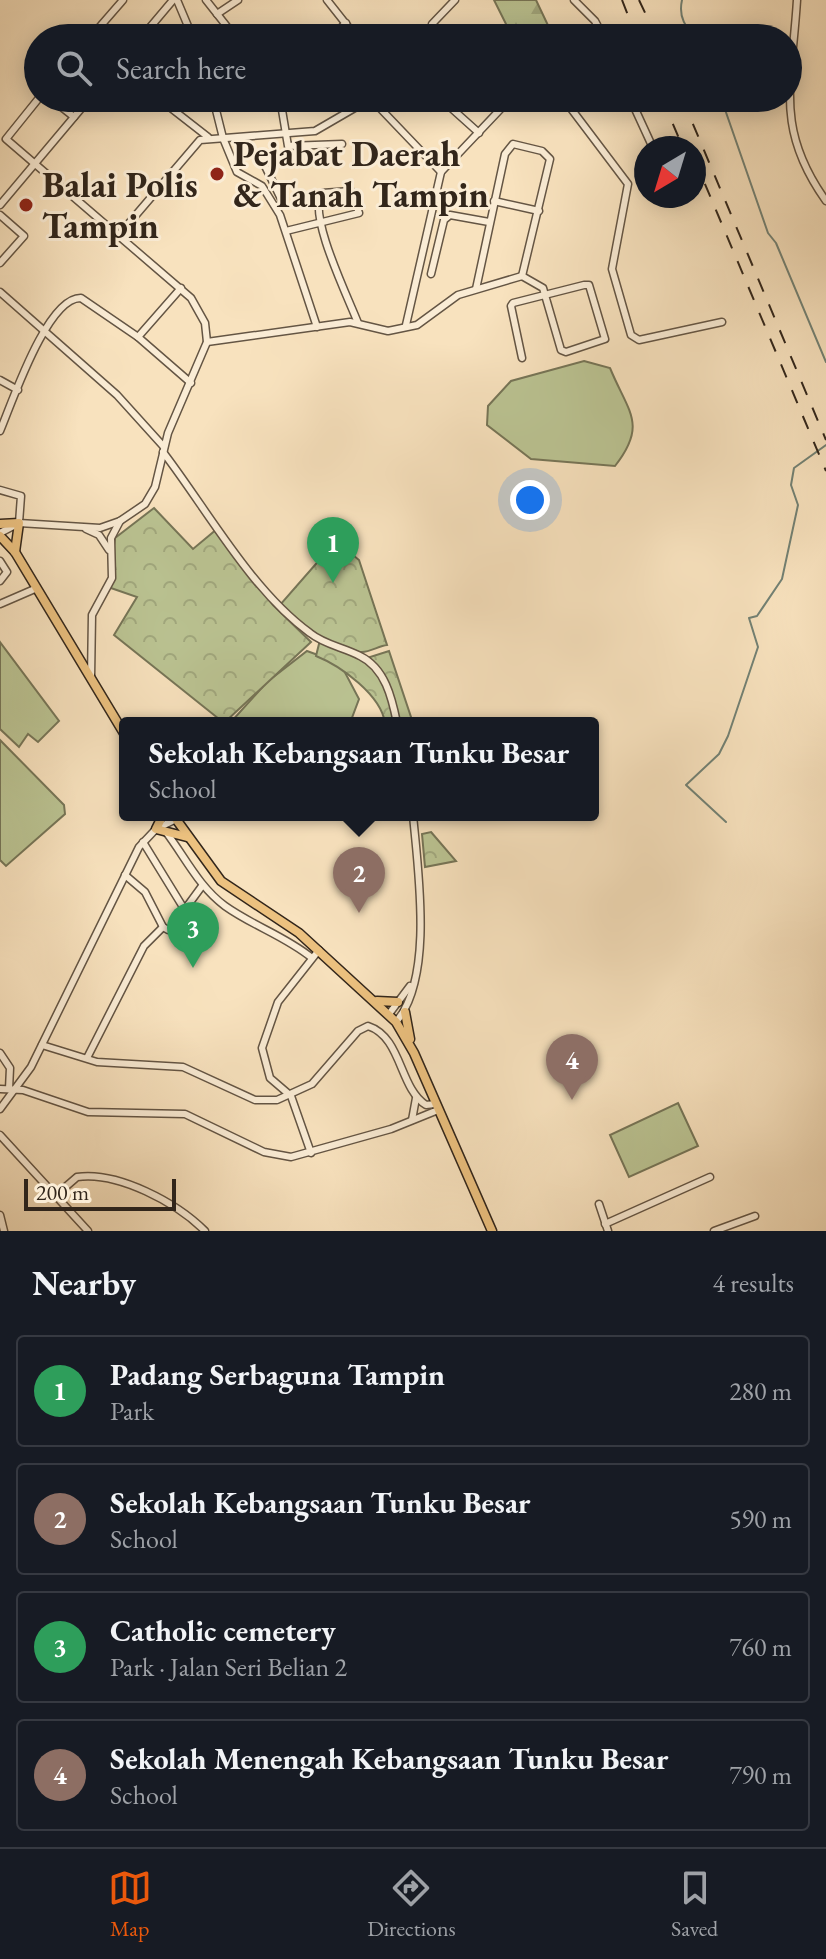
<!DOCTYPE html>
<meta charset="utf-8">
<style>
body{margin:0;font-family:"EB Garamond",serif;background:#242831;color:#f1f3f6}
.compass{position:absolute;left:634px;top:136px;width:72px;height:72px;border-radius:50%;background:#171b24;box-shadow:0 4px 20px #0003;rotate:218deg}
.scale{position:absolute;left:24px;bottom:20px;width:152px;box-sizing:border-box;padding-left:8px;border:4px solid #32261b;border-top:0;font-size:22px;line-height:28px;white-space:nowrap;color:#32261b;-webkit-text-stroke:6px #faecd5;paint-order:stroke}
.you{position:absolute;left:530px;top:500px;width:28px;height:28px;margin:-20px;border:6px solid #fff;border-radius:50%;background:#1a73e8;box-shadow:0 0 0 12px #1a73e833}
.badge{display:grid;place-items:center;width:52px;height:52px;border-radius:50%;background:#ea580c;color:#fff;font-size:26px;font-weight:700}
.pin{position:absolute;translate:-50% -66px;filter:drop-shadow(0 2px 4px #0008)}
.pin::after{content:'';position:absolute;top:42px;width:28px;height:24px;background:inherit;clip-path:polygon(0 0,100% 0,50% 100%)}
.popup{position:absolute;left:119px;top:717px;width:480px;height:104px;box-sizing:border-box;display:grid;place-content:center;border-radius:8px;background:#171b24;filter:drop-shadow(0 2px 6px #0005);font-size:26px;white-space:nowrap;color:#9ea1a6}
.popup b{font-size:30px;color:#f1f3f6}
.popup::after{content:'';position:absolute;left:50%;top:100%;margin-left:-16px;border:16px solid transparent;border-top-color:#171b24}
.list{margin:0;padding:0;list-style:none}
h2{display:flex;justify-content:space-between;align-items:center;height:104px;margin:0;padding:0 32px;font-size:34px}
h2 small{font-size:26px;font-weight:400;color:#9ea1a6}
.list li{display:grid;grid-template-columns:52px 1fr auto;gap:24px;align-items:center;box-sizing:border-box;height:112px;margin:0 16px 16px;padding:0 16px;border:2px solid #363941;border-radius:8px}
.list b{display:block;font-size:30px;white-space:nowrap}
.list p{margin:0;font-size:26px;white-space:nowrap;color:#9ea1a6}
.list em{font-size:26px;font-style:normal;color:#9ea1a6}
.icon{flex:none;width:44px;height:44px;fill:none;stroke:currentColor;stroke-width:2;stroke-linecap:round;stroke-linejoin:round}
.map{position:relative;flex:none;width:826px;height:1231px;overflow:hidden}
.search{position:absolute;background:#171b24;box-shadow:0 4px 20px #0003;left:24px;right:24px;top:24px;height:88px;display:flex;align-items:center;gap:20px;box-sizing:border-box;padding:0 28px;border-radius:44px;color:#9ea1a6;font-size:30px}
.sheet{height:616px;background:#171b24}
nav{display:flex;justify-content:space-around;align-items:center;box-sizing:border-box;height:112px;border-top:2px solid #363941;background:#171b24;font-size:22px;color:#9ea1a6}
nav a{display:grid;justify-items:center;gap:4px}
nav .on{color:#ea580c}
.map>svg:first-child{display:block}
.green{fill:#bbc493;stroke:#767557;stroke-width:2}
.forest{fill:url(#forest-firs);stroke:#767557;stroke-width:2}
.park{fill:url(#park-crowns);stroke:#767557;stroke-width:2}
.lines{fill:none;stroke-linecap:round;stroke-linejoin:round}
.stream{stroke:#728174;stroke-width:2}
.minor-casing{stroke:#645544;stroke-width:9}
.highway-casing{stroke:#32261b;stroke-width:11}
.minor{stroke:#faecd5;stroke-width:6}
.highway{stroke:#ecc17f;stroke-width:8}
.rail{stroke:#32261b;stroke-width:2;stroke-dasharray:14 14;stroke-linecap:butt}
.poi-dot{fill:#8f2418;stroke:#faecd5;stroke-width:3}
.labels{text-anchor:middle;stroke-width:6;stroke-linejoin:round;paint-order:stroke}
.poi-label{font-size:36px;font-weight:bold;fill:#32261b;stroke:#faecd5;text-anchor:start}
</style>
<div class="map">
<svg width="826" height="1231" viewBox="0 0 826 1231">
<defs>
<pattern id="forest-firs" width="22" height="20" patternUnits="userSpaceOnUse" patternTransform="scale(2)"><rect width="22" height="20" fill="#bbc493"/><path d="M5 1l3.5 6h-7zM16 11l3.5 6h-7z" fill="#a1a87e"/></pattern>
<pattern id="park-crowns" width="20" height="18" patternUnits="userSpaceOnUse" patternTransform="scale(2)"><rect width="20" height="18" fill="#bbc493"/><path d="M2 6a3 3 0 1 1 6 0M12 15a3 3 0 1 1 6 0" fill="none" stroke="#a1a87e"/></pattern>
</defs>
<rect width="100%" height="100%" fill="#f8e2be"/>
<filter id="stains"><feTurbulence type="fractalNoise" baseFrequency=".0025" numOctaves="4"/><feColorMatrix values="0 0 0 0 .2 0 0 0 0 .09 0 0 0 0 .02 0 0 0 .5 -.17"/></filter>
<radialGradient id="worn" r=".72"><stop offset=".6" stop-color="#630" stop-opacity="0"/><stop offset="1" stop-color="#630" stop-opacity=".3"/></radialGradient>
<g class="green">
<path d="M584 361 610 368C628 412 648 424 615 466L531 459 487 425 488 406 511 381Z"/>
<polygon points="0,642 59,721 38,742 28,734 19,747 0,729"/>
<polygon points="307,651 340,663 359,699 350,723 230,723 267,682"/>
<polygon points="0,740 64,805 65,814 6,866 0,860"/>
<polygon points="678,1103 698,1146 629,1177 610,1135"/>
</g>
<polygon class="forest" points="494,0 536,0 554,38 513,38"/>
<g class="park">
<polygon points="154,508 193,549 217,529 273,605 311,642 224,723 114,635 137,597 108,587 115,538"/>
<path d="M336 541 359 560 387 645C379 646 370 652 362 652 331 653 302 624 279 606Z"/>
<path d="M320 640 364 659 389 651 413 723H385C381 695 341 666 316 656Z"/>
<polygon points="431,832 456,861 425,867 422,834"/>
</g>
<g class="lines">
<g class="stream">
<path d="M682 0C678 18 686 27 696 38"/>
<polyline points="721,98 768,233 776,243 826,362"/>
<polyline points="726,822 686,785 719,754 728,736 758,647 749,618 757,616 782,579 798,505 791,485 794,468 826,445"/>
</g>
<defs>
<g id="minor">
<polyline points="177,0 193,38"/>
<polyline points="206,0 236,38"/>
<polyline points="327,0 357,38"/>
<polyline points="574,0 595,21 604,38"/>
<path d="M797 0C792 83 774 128 826 201"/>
<polyline points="217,14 238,0"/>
<polyline points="432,24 455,0"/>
<polyline points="90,38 123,0"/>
<polyline points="141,38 173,0"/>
<polyline points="330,38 346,23"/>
<polyline points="50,98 74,117"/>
<polyline points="158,98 208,137"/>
<polyline points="213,98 223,138 237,172 262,186 280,215 317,327"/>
<polyline points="280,98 288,146 342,144"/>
<polyline points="440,98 479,133"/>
<polyline points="563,98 628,184 612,269 631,335 639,340 722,322"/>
<polyline points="630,98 653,148"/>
<polyline points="376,104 441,172"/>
<polyline points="265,166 284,205"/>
<polyline points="494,201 539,211"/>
<polyline points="0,205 90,98"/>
<polyline points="0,215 24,236 0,263"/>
<path d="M286 231 359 213 351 191 322 193C307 214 348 297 358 323"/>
<polyline points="118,236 200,140 315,131 365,102"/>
<polyline points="431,274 444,220 450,215 489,222"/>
<polyline points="181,288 138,337 191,383"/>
<polyline points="476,289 505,154 513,144 542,151 550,159 522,276"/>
<polyline points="0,292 117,395 164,447"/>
<polyline points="406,325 441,172 511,98"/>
<polyline points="207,342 350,322 388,331 417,325 458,295 522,276 543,288 545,295 561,350 566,352 605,339 589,285 584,285 513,303 511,306 522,358"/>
<polyline points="0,380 18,390"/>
<path d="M0 431C12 403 47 297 81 298L138 337"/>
<path d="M163 452C208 511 251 590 310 633 325 645 343 647 360 656 385 668 392 698 397 723"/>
<polyline points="0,490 21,496 19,523"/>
<polyline points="86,529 99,535 109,550"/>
<polyline points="0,533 19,523 100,528 120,521 145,504 155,487 168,433 207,342 205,323 191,298 6,139 39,98"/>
<polyline points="0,561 7,572 0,581"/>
<polyline points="0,604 37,588"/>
<polyline points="91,678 92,615 112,578 111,538 120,521"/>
<path d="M166 832C185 857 199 887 225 906 253 926 285 936 312 958"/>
<polyline points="143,842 186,912"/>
<polyline points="125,875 145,892 163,927"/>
<polyline points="163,927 168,930 172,927 202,886"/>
<polyline points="389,1014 410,986"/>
<path d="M396 1022C434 978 418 871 413 815"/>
<path d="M42 1045 97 1062 183 1067 255 1100H277L312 1084 358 1031 368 1026C402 1037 399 1088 426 1105L435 1104"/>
<polyline points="0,1053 10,1068 9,1089"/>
<polyline points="87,1058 144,946 163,927"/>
<polyline points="0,1089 23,1090 88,1112 185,1114 264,1152 291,1157 391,1129 438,1110"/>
<polyline points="0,1109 31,1067 139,847 156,829 176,819"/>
<polyline points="412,1120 416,1098"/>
<polyline points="0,1135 88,1231"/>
<polyline points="311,1153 291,1096 270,1078 262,1048 278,1002 319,950"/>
<path d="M55 1196 77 1177C118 1171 177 1203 205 1231"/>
<polyline points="599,1204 608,1231"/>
<polyline points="0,1215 4,1231"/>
<polyline points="605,1224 710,1177"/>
<polyline points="714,1231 755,1216"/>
</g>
<g id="highway">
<polyline points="0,524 19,523 15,552"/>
<polyline points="0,536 15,552 125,735"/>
<polyline points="163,815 156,829 187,837"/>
<polyline points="173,815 221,881 299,933 396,1022 414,1053 492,1231"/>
<polyline points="377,1001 398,1002"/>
<polyline points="405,1012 410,1039"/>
</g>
</defs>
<use href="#minor" class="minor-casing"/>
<use href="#highway" class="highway-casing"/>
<use href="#minor" class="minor"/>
<use href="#highway" class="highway"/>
<g class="rail">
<polyline points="622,0 637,38"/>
<polyline points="639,0 657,38"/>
<polyline points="662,98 683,148"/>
<polyline points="682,98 826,440"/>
<polyline points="694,158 826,471"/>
</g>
</g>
<g class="poi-dot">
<circle cx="217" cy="174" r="8"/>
<circle cx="26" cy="205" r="8"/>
</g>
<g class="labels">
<g class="poi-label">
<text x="233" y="166">Pejabat Daerah<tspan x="233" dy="41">&amp; Tanah Tampin</tspan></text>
<text x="42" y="197">Balai Polis<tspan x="42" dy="41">Tampin</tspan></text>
</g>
</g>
<rect width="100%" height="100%" filter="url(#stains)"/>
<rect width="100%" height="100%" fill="url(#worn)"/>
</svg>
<svg class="compass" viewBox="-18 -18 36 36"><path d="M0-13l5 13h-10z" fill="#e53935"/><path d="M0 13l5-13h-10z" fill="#9ea1a6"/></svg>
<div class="scale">200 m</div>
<div class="you"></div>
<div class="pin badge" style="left:333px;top:583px;background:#2e9e5b">1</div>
<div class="pin badge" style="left:359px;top:913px;background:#8d6e63">2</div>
<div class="popup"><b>Sekolah Kebangsaan Tunku Besar</b>School</div>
<div class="pin badge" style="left:193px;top:968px;background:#2e9e5b">3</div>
<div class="pin badge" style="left:572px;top:1100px;background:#8d6e63">4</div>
<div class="search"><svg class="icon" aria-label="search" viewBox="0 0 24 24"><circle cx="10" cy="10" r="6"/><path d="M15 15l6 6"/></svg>Search here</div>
</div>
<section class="sheet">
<h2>Nearby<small>4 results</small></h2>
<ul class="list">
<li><span class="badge" style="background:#2e9e5b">1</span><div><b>Padang Serbaguna Tampin</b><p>Park</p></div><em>280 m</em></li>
<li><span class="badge" style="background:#8d6e63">2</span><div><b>Sekolah Kebangsaan Tunku Besar</b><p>School</p></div><em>590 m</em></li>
<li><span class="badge" style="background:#2e9e5b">3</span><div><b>Catholic cemetery</b><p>Park · Jalan Seri Belian 2</p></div><em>760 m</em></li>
<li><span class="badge" style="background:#8d6e63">4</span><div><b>Sekolah Menengah Kebangsaan Tunku Besar</b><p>School</p></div><em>790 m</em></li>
</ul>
</section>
<nav>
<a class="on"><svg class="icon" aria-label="map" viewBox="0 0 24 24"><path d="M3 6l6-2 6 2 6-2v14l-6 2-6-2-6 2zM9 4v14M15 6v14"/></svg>Map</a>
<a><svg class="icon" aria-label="directions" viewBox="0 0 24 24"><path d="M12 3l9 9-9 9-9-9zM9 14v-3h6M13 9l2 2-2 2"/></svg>Directions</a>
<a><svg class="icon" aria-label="saved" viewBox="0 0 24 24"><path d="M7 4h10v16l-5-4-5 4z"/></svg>Saved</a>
</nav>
